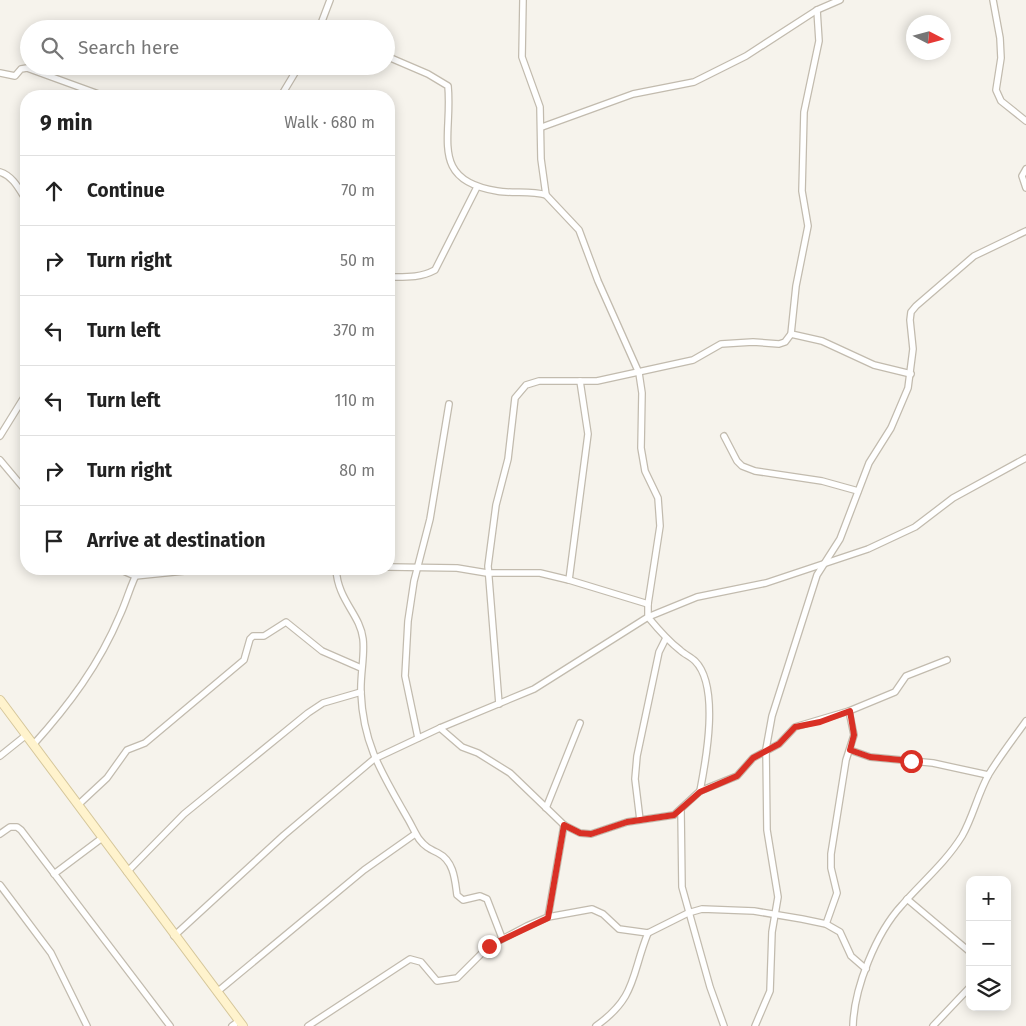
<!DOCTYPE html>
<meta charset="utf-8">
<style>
body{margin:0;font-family:"Fira Sans",sans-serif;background:#f6f6f6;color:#222}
.controls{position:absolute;right:15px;bottom:15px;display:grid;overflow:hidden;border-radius:10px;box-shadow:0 2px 12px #0003}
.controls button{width:45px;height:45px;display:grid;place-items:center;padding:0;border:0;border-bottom:1px solid #e0e0e0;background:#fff;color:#222;font:25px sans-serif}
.compass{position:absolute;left:906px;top:15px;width:45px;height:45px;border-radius:50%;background:#fff;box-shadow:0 2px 12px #0003;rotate:96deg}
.stop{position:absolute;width:15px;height:15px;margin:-11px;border:4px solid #d93025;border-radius:50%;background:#fff}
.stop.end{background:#d93025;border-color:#fff;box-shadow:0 1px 5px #0008}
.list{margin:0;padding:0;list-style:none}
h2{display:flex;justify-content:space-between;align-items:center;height:65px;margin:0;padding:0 20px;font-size:21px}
h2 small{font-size:16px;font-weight:400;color:#767676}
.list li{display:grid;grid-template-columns:32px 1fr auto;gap:15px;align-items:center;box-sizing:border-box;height:70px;padding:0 20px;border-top:1px solid #e0e0e0}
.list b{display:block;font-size:19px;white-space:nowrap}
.list em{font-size:16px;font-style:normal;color:#767676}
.icon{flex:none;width:28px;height:28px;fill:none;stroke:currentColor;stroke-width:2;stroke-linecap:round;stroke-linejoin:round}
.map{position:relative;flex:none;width:1026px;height:1026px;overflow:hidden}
.search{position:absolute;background:#fff;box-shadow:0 2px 12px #0003;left:20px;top:20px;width:375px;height:55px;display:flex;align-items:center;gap:12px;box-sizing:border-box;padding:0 18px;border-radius:28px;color:#767676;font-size:19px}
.panel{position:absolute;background:#fff;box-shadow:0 2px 12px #0003;left:20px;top:90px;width:375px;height:485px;border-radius:20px}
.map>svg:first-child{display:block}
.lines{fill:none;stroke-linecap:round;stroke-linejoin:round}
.street-casing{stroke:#c2bbae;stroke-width:8}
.secondary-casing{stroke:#d6c79b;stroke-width:10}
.street{stroke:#fff;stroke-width:5.5}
.secondary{stroke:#fff3cd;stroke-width:8}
.route{stroke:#d93025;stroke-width:6}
</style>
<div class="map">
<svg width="1026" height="1026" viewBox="0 0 1026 1026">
<rect width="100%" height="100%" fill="#f6f3ec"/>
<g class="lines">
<defs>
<g id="street">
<polyline points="523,0 522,57 540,107 541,159 546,195"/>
<polyline points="993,0 1000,38 1001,58 996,90 1001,101 1026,121"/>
<polyline points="319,29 330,0"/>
<polyline points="0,73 15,76 21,69 27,68 104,96"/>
<polyline points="281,96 299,66"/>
<polyline points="542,127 633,94 694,82 746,56 817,10 840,0"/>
<polyline points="1026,169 1022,176 1026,188"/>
<path d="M0 172C13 176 19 189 26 200"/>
<path d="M389 277C406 277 420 278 435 270L477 187"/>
<polyline points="791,334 822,341 874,365 911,374"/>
<polyline points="0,436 26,394"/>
<polyline points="724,436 737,461 742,466 755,471 822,481 858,491"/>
<polyline points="0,460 26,491"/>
<polyline points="389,567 457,568 487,573 540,573 569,580 648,604"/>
<polyline points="119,569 135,576 204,569"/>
<path d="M336 569C338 601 360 614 363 639 365 656 360 675 361 693 363 745 383 775 408 819 412 826 415 833 419 839 425 847 430 849 438 853 454 861 455 880 457 895L463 900 480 896 487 899 502 938"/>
<polyline points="569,580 588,434 580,381"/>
<polyline points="499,704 488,566 496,505 508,459 515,398 526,385 539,381 597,381 693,360 721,344 753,342 779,344 785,342 791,334 796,286 808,226 802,191 804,112 819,41 817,10"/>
<polyline points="849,711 895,692 906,676 947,660"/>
<polyline points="440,728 462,747 478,753 510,773 564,825 580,833 591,834 627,822 674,815 700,791 737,776 753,758 779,744 795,727 849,711 854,735 846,760 831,854 831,868 837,893 826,924"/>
<polyline points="418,738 405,676 408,621 414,581 430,519 449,404"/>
<path d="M33 745C69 705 99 665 120 615 127 600 131 583 139 569"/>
<polyline points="850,750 870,757 933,763 988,775"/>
<polyline points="0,756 25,736"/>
<path d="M700 791C706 760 720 686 695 661 691 657 684 654 680 650 667 640 658 629 648 617L697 597 766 583 868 549 915 527 953 498 1026 458"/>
<polyline points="78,805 107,778 127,750 145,743 244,660 250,639 253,636 264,636 286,622 322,651 361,668"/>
<polyline points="546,808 580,723"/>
<polyline points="681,811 682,887 710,987 724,1026"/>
<polyline points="640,820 635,779 637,756 659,652 666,638"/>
<polyline points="0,834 10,827 17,827 21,830 170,1026"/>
<polyline points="127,872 184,814 308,713 323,703 361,692"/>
<polyline points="54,874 102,838"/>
<polyline points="0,885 51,953 87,1026"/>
<polyline points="907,899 970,952"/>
<polyline points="548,917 564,825"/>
<path d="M174 936 284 835 374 759 440 728 534 689 648 617V604L660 526 658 498 645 471 641 448 642 393 639 373 598 281 579 230 546 195C530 190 513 194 497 191 428 180 453 136 448 86L428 74 386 56"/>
<polyline points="217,992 364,870 415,834"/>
<polyline points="232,1026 239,1021"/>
<polyline points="308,1026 410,959 421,962 437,981 457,978 489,946 527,926 548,917 592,909 603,914 619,929 648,933 688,913 702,909 754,911 802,919 826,924 840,932 851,956 866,969"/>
<path d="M596 1026C637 997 631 975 648 933"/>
<polyline points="755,1026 770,991 772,932 778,897 767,830 766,749 772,716 817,575 840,539 869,463 891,428 908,388 913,349 910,320 911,312 916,306 974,256 1026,231"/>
<path d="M853 1026C854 988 876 933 902 905 922 882 946 862 962 836 973 817 978 793 989 774 1000 756 1014 738 1026 721"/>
<polyline points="933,1026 970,987"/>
</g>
<polyline id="secondary" points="0,700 243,1026"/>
</defs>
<use href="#street" class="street-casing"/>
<use href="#secondary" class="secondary-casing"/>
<use href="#street" class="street"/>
<use href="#secondary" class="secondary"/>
</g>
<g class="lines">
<polyline class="route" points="489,946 548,918 564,825 580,833 591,834 627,822 674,815 700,792 737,776 753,758 779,744 795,727 820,722 850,711 854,735 850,750 870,757 911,761"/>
</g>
</svg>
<div class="controls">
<button>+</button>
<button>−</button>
<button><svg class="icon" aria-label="layers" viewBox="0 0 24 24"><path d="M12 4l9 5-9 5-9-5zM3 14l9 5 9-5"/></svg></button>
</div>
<svg class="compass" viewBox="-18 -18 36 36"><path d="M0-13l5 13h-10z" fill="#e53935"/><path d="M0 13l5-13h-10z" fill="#767676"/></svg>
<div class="stop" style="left:911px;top:761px"></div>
<div class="stop end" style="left:489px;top:946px"></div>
<div class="search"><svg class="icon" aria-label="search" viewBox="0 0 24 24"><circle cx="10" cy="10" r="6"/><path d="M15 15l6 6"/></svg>Search here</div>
<section class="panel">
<h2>9 min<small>Walk · 680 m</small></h2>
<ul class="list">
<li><svg class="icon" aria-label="ahead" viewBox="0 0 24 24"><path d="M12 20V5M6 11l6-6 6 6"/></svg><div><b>Continue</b></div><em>70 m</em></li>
<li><svg class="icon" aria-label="right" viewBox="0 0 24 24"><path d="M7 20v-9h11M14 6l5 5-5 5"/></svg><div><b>Turn right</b></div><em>50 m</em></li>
<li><svg class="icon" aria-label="left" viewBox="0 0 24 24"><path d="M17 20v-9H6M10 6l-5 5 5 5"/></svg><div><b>Turn left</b></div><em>370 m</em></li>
<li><svg class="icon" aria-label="left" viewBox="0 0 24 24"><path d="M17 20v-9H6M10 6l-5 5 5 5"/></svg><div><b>Turn left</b></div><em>110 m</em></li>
<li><svg class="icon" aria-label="right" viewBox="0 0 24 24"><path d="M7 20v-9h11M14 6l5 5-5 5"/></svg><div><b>Turn right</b></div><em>80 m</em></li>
<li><svg class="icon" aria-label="arrive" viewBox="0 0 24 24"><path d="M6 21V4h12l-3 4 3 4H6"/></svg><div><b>Arrive at destination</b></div></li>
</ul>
</section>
</div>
